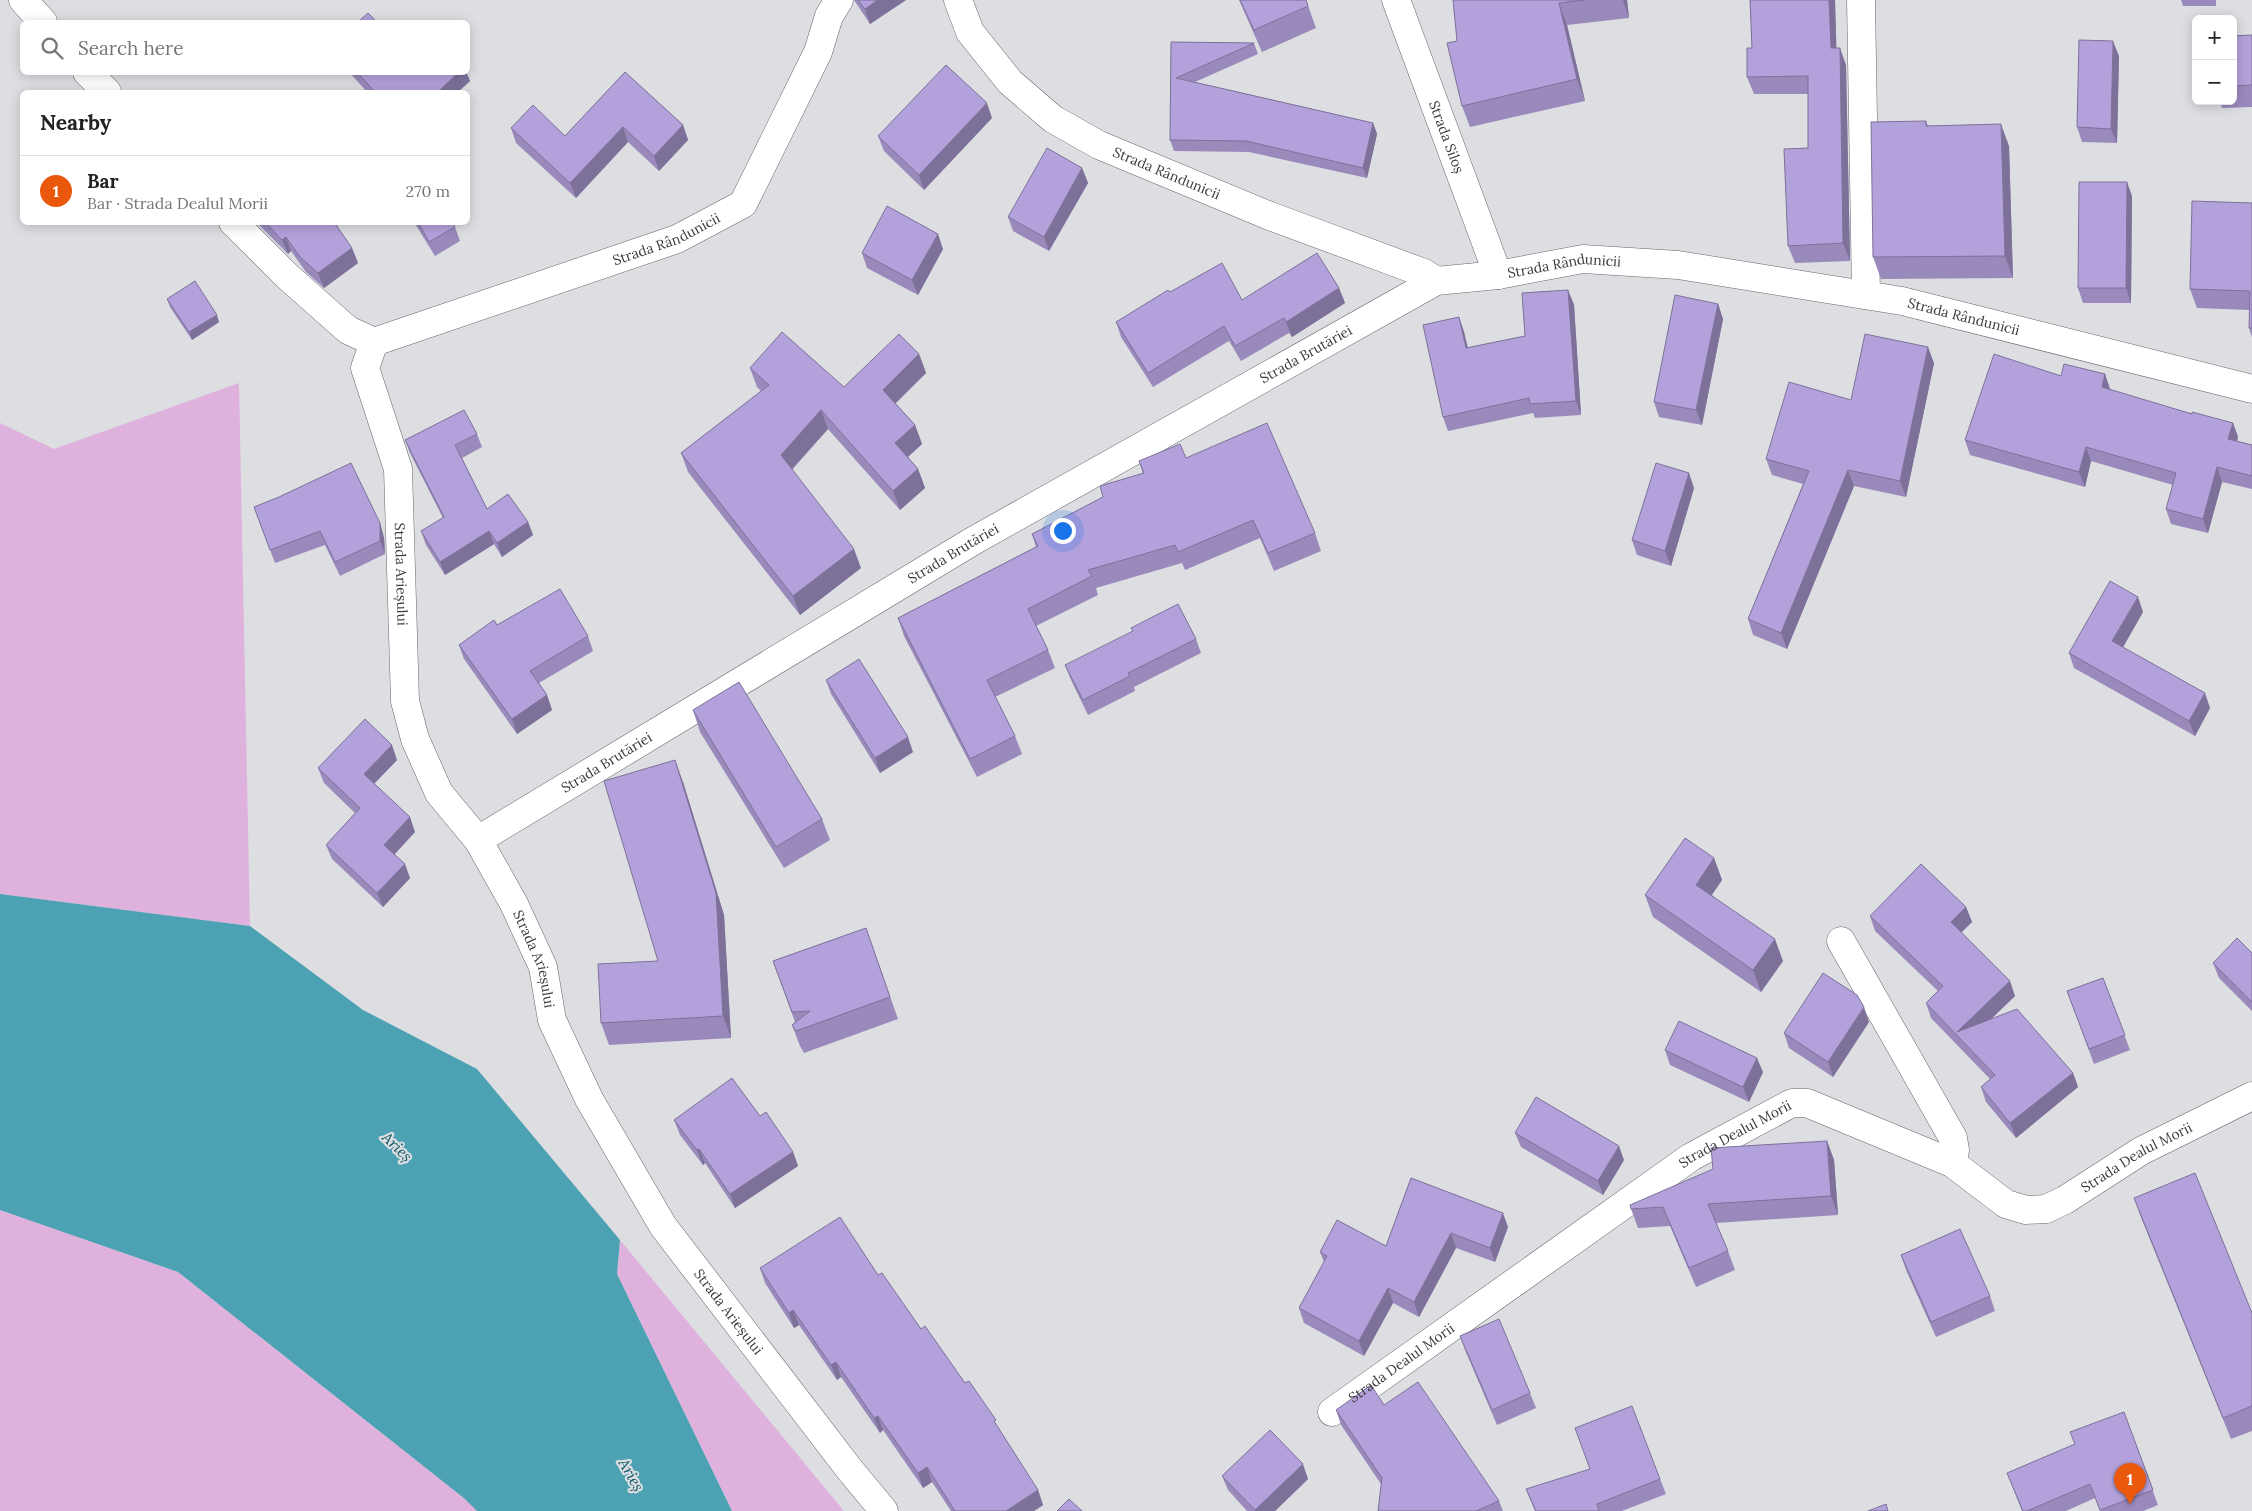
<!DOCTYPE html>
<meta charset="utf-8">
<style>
body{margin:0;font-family:Lora,serif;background:#f2f2f2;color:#222}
.controls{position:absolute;right:15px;top:15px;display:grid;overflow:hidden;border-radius:8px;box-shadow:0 2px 12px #0003}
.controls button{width:45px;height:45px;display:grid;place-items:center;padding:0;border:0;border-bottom:1px solid #e0e0e0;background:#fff;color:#222;font:25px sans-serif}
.you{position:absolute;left:1062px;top:530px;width:18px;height:18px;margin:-12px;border:4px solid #fff;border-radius:50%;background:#1a73e8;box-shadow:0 0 0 8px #1a73e833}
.badge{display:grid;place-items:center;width:32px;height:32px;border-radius:50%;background:#ea580c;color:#fff;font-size:16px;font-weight:700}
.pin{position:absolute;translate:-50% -41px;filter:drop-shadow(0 1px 2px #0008)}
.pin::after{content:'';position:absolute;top:26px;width:18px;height:15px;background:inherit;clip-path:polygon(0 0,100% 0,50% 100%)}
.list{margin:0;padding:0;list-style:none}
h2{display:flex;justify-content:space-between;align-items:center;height:65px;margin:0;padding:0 20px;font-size:21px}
h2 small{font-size:16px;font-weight:400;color:#767676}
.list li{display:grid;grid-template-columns:32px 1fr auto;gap:15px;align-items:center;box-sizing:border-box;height:70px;padding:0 20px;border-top:1px solid #e0e0e0}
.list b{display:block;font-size:19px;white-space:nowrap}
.list p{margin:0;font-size:16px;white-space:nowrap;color:#767676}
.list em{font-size:16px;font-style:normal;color:#767676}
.icon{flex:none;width:28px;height:28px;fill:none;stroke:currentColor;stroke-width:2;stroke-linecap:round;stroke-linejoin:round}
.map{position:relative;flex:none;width:2252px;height:1511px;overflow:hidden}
.search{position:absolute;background:#fff;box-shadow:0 2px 12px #0003;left:20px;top:20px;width:450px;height:55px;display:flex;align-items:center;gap:12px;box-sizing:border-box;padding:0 18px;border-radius:8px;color:#767676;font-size:19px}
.panel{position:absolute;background:#fff;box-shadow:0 2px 12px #0003;left:20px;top:90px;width:450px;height:135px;border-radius:8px}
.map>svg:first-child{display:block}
.green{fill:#deb2dd}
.water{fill:#4ca1b3}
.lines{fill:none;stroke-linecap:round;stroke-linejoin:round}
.minor-casing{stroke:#66676b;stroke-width:29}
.minor{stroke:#fff;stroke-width:28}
.wall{fill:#9a8abc}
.shaded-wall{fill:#7d7199}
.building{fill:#b3a1db;stroke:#7d7199}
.labels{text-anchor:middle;stroke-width:4.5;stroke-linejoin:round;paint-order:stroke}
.street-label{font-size:14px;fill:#3c3c3e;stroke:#dddee2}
.water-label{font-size:15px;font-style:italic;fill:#075461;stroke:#dddee2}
</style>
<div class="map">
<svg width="2252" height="1511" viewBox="0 0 2252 1511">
<rect width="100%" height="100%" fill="#dddee2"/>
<g class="green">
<polygon points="239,383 250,926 0,894 0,423 54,449"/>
<polygon points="0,1210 178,1272 480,1511 0,1511"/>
<polygon points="620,1240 844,1511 732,1511 617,1274"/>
</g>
<polygon class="water" points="0,894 250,926 363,1010 477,1069 620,1240 617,1274 732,1511 477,1511 465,1499 178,1272 0,1210"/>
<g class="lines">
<defs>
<g id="minor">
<polyline points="23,0 43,22"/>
<path id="s1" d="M958 0 970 32 1010 82 1053 119 1099 145 1270 216 1424 273 1436 281 1498 275 1583 259 1678 265 1902 301 2252 389"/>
<path id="s2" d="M1396 0 1498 275"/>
<polyline points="1861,0 1866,295"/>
<polyline points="87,72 107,92"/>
<polyline points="233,222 287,276 348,330 374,342"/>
<path id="s3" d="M374 342 365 368 398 469 405 701 415 739 439 793 478 840 514 904 543 967 552 1020 589 1099 663 1226 850 1470 884 1511"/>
<path id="s4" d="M374 342 677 239 743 204 818 52 829 16 839 0"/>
<path id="s5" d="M478 840 973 541 1436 281"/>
<polyline points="1841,941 1953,1138 1955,1150 1952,1163"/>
<path id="s6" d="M1332 1412 1691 1157 1792 1103H1807L1952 1163 2006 1204 2026 1210 2046 1209 2065 1200 2141 1151 2252 1096"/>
</g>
</defs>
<use href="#minor" class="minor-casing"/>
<use href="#minor" class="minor"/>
</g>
<g class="wall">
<polygon points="854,0 906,0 870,24"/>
<polygon points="1239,0 1306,0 1316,28 1262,52"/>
<polygon points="1453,0 1627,0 1629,18 1567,25 1585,101 1470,127 1462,106 1457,41"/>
<polygon points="1750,0 1835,0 1836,48 1846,65 1850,261 1795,263 1788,246 1808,148 1808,94 1754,94 1747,77 1752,48"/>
<polygon points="2181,0 2216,0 2216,6 2183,6"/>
<polygon points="2252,35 2252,107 2222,108 2220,101 2233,101 2233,36"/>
<polygon points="1171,42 1254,43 1258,54 1195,82 1373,123 1377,134 1367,178 1249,152 1174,151 1170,140"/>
<polygon points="2119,56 2117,143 2082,142 2077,127"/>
<polygon points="349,72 466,72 470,81 458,92 367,92"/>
<polygon points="625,72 683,125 688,140 659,171 628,142 576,198 516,143 511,128 565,136"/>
<polygon points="992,118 924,190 884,151 878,136"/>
<polygon points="1926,121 1928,126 2009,146 2013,278 1881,279 1873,257"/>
<polygon points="1082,168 1088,183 1049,251 1013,231 1008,217"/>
<polygon points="2132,196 2131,303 2083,303 2078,288"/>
<polygon points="2252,203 2252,337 2249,328 2249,310 2197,308 2190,289"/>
<polygon points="256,222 334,222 352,248 358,263 324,288 306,272 291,251 288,254"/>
<polygon points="414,222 452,222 455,227 460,241 435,256"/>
<polygon points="943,249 918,295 867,268 862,253"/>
<polygon points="1339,288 1345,303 1292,337 1289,333 1241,361 1229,341 1153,387 1121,337 1116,322 1170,292 1242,300"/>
<polygon points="1568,290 1574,305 1581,415 1535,418 1533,413 1448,431 1443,417 1459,317 1464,332 1468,348 1525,336"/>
<polygon points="167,299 219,322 192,340 170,307"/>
<polygon points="1718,304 1723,319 1702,425 1659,417 1654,402"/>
<polygon points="919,354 926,373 895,403 915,425 922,444 908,457 918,469 925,488 900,510 828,429 792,470 861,568 800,615 688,472 681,453 761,391 757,387 750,368 844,387"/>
<polygon points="1934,363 1906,497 1854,486 1787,649 1753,635 1748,619 1803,484 1772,475 1766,459"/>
<polygon points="2105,374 2110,390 2192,414 2233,423 2238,437 2237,441 2252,445 2252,489 2222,482 2208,533 2171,524 2166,509 2173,485 2091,461 2085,487 1970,455 1965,440 2061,376"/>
<polygon points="477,434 482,447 462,458 487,509 528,522 533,535 502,557 494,544 445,575 426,545 421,531 443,518 410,453 405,440"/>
<polygon points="1186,458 1315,533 1321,551 1274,571 1260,538 1185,570 1182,563 1096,588 1098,595 1036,626 1048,650 1055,668 995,697 1015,736 1022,754 977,777 904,636 898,618 1036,547 1032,534 1103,497 1143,474 1139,461"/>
<polygon points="1694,488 1671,566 1637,555 1632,540"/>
<polygon points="254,507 384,537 385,554 340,576 325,545 275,563"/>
<polygon points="2143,612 2123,647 2210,708 2195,736 2074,668 2069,653"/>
<polygon points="497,625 588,636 593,651 539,683 547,695 552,710 517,734 464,659 459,645"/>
<polygon points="1196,639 1201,653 1134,687 1135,691 1088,715 1071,680 1065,665"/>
<polygon points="826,680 913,752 880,773 831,694"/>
<polygon points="693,710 822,819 830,840 784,868 700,732"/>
<polygon points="397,760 374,784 415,832 395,854 410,878 383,907 332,859 326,845 355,813 324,783 318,768"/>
<polygon points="683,782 724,915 731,1038 609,1045 601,1023 658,961"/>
<polygon points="1714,858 1722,880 1712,895 1783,961 1761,992 1653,917 1645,895"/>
<polygon points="1966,907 1972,922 1961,932 2015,996 1991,1019 2073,1073 2078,1087 2016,1138 1986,1102 1981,1087 1990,1079 1931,1018 1926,1003 1938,991 1875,931 1870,916"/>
<polygon points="866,928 898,1019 804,1053 800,1046 792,1025 795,1022 773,961"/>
<polygon points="2252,953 2252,1011 2219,978 2213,963"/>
<polygon points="2103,978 2130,1050 2094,1064 2067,991"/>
<polygon points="1869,1022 1833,1077 1789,1048 1784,1033"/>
<polygon points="1665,1050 1763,1072 1749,1102 1670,1065"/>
<polygon points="760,1116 793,1152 798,1166 735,1208 705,1163 703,1165 680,1135 674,1120"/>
<polygon points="1515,1133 1624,1160 1603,1195 1521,1147"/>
<polygon points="1827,1141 1834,1160 1838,1215 1716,1223 1728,1251 1735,1270 1696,1287 1670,1226 1638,1228 1631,1209"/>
<polygon points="1411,1178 1508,1227 1495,1262 1456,1248 1419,1317 1393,1303 1364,1356 1304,1323 1299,1308 1324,1262 1320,1252 1386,1246"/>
<polygon points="2134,1198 2252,1313 2252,1431 2231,1439 2142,1220"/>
<polygon points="1901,1255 1990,1296 1995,1311 1936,1337 1906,1270"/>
<polygon points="760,1268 878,1275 965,1383 999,1430 1038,1490 1043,1505 1034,1511 951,1511 932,1482 923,1488 883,1430 880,1433 841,1377 837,1380 799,1325 794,1328 765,1283"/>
<polygon points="1460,1336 1530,1393 1536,1408 1497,1425 1465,1350"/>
<polygon points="1384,1405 1499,1501 1503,1511 1378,1511 1381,1484 1341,1425 1336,1410"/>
<polygon points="2124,1412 2158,1505 2143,1511 2100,1511 2095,1498 2066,1511 2022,1511 2007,1473 2075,1444"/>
<polygon points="1222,1476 1308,1479 1275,1511 1247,1511 1228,1490"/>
<polygon points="1660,1479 1666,1494 1622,1511 1535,1511 1526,1489"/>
</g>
<g class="shaded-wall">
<polygon points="878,0 906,0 870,24 865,9"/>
<polygon points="1623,0 1627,0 1629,18"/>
<polygon points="1829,0 1835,0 1837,65 1831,48"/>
<polygon points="1559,3 1567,25 1585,101 1577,79"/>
<polygon points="2113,41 2119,56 2117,143 2111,129"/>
<polygon points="1840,48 1846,65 1850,261 1843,243"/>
<polygon points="459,72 466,72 470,81 458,92 438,92"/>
<polygon points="987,103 992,118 924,190 919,175"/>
<polygon points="1373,123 1377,134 1367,178 1363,168"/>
<polygon points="2001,124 2009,146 2013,278 2005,256"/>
<polygon points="683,125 688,140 659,171 654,156"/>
<polygon points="623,127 628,142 576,198 570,183"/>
<polygon points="1082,168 1088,183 1049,251 1044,237"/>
<polygon points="2127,182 2132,196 2131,303 2126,288"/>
<polygon points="938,234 943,249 918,295 912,280"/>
<polygon points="286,237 291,251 288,254 282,240"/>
<polygon points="352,248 358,263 324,288 318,273"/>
<polygon points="1339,288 1345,303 1292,337 1286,322"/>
<polygon points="1568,290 1574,305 1581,415 1576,401"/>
<polygon points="1718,304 1723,319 1702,425 1696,410"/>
<polygon points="217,315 219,322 192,340 189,332"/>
<polygon points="1459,317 1464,332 1471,363 1466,348"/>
<polygon points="1928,347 1934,363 1906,497 1900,481"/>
<polygon points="919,354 926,373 890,409 883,390"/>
<polygon points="2105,374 2110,389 2107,402 2102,387"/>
<polygon points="821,410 828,429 787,474 781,455"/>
<polygon points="2233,423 2238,437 2234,454 2228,439"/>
<polygon points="915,425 922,444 902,462 895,443"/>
<polygon points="2086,447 2091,461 2085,487 2079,472"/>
<polygon points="2217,467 2222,482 2208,533 2203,519"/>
<polygon points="918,469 925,488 900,510 893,491"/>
<polygon points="1848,470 1854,486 1787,649 1781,633"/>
<polygon points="1689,473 1694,488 1671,566 1665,551"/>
<polygon points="528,522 533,535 502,557 497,543"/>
<polygon points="380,523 384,537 385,554 380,541"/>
<polygon points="489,531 494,544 445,575 440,562"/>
<polygon points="854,549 861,568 800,615 793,596"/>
<polygon points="2138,597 2143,612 2118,656 2112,641"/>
<polygon points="2205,693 2210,708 2195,736 2189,721"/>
<polygon points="547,695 552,710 517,734 512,719"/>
<polygon points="908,737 913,752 880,773 875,758"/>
<polygon points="392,745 397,760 369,789 364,774"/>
<polygon points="675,760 683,782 724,915 731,1038 723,1016"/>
<polygon points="410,817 415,832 390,859 384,845"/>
<polygon points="1714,858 1722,880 1704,906 1696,885"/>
<polygon points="405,864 410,878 383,907 377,893"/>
<polygon points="1966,907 1972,922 1957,937 1951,922"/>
<polygon points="1775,939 1783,961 1761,992 1753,970"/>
<polygon points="2010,981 2015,996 1965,1044 1957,1032"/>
<polygon points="1864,1007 1869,1022 1833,1077 1828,1062"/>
<polygon points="1757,1058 1763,1072 1749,1102 1743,1087"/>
<polygon points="2073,1073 2078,1087 2016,1138 2010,1123"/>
<polygon points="1827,1141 1834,1160 1838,1215 1831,1196"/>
<polygon points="1619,1146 1624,1160 1603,1195 1598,1181"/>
<polygon points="699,1149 705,1163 703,1165 697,1150"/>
<polygon points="793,1152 798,1166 735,1208 730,1194"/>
<polygon points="1503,1213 1508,1227 1495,1262 1490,1248"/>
<polygon points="1451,1233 1456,1248 1419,1317 1414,1302"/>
<polygon points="1388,1288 1393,1303 1364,1356 1359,1341"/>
<polygon points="793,1310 799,1325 794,1328 789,1313"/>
<polygon points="836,1362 841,1377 837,1380 831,1365"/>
<polygon points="878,1416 883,1430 880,1433 874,1418"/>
<polygon points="1303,1464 1308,1479 1275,1511 1255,1511 1255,1510"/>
<polygon points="927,1467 932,1482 923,1488 918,1473"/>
<polygon points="1038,1490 1043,1505 1034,1511 1006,1511"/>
</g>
<g class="building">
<polygon points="858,0 878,0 865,9"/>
<polygon points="1240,0 1306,0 1308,6 1254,30"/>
<polygon points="1453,0 1585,0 1559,3 1577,79 1462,106 1447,43 1457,41"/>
<polygon points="1750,0 1829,0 1831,48 1840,48 1843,243 1788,246 1784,149 1808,148 1808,76 1747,77 1747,48 1752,48"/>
<polygon points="368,13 377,22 358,22"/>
<polygon points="2252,35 2252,85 2233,86 2233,36"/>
<polygon points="2079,40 2113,41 2111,129 2077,127"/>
<polygon points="1171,42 1254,43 1176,78 1373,123 1363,168 1246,141 1170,140"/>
<polygon points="946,65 987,103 919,175 878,136"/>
<polygon points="357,72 459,72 438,92 375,92"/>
<polygon points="625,72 683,125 654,156 623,127 570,183 511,128 533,105 565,136"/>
<polygon points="1926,121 1926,126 2001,124 2005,256 1873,257 1871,122"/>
<polygon points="1047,148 1082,168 1044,237 1008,217"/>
<polygon points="2079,182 2127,182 2126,288 2078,288"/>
<polygon points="2192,201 2252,203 2252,328 2249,328 2250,291 2190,289"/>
<polygon points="887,206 938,234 912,280 862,253"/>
<polygon points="265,222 334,222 352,248 318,273 300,257 286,237 282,240"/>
<polygon points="418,222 452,222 455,227 429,242"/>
<polygon points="1317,253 1339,288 1286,322 1284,318 1235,346 1224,326 1148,373 1116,322 1168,290 1170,292 1222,263 1242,300"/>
<polygon points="195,281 217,315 189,332 167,299"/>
<polygon points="1568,290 1576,401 1530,404 1529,398 1443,417 1423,325 1459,317 1466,348 1525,336 1522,293"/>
<polygon points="1675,295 1718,304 1696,410 1654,402"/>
<polygon points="782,332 844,387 899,334 919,354 883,390 915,425 895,443 918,469 893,491 821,410 781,455 854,549 793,596 681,453 769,385 750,368"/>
<polygon points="1865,334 1928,347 1900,481 1848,470 1781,633 1748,619 1809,471 1766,459 1789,382 1851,400"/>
<polygon points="1994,354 2061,376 2064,364 2105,374 2102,387 2192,414 2192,412 2233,423 2228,439 2252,445 2252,476 2217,467 2203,519 2166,509 2176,473 2086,447 2079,472 1965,440"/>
<polygon points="464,410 477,434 455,445 487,509 508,494 528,522 497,543 489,531 440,562 421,531 444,517 405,440"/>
<polygon points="1267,423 1315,533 1268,553 1253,520 1178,552 1175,545 1088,570 1092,576 1028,609 1048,650 987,680 1015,736 970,759 898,618 1038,546 1032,534 1103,497 1100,486 1144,473 1139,461 1180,444 1186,458"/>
<polygon points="351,463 380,523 380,541 335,562 320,531 270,550 254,507 279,497"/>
<polygon points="1656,463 1689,473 1665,551 1632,540"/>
<polygon points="2110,581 2138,597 2112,641 2205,693 2189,721 2069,653"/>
<polygon points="560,589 588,636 530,671 547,695 512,719 459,645 494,620 497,625"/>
<polygon points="1178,604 1196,639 1128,673 1130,676 1083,700 1065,665 1133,631 1131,628"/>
<polygon points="859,659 908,737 875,758 826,680"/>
<polygon points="739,682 822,819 776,847 693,710"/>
<polygon points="365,719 392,745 364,774 410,817 384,845 405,864 377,893 326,845 360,808 318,768"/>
<polygon points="675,760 716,893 723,1016 601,1023 598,964 658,961 604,781"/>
<polygon points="1685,838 1714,858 1696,885 1775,939 1753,970 1645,895"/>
<polygon points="1921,864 1966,907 1951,922 2010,981 1957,1032 2017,1009 2073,1073 2010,1123 1981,1087 1995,1075 1926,1003 1943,986 1870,916"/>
<polygon points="866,928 890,997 796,1031 792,1025 810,1011 792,1012 773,961"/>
<polygon points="2237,938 2252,953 2252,1002 2213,963"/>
<polygon points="1823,973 1857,995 1864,1007 1828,1062 1784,1033"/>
<polygon points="2103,978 2125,1035 2089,1049 2067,991"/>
<polygon points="1679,1021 1757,1058 1743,1087 1665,1050"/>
<polygon points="732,1078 760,1116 766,1112 793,1152 730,1194 699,1149 697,1150 674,1120"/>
<polygon points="1536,1097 1619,1146 1598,1181 1515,1133"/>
<polygon points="1827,1141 1831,1196 1708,1204 1728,1251 1689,1268 1663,1207 1631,1209 1630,1205 1713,1169 1711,1148"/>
<polygon points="2195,1173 2252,1313 2252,1406 2223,1418 2134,1198"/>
<polygon points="1411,1178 1503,1213 1490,1248 1451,1233 1414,1302 1388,1288 1359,1341 1299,1308 1327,1256 1320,1252 1337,1220 1386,1246"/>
<polygon points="840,1217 878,1275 882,1273 921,1329 925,1326 965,1383 969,1381 996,1420 994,1421 1038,1490 1006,1511 955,1511 927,1467 918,1473 878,1416 874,1418 836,1362 831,1365 793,1310 789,1313 760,1268"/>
<polygon points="1960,1229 1990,1296 1931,1322 1901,1255"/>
<polygon points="1499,1319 1530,1393 1492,1410 1460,1336"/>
<polygon points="1418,1382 1499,1501 1476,1511 1378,1511 1382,1478 1336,1410 1371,1385 1384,1405"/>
<polygon points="1632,1406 1660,1479 1597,1504 1599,1511 1536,1511 1526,1489 1590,1469 1575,1428"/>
<polygon points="2124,1412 2153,1490 2100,1510 2090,1484 2027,1511 2023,1511 2007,1473 2075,1444 2070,1432"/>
<polygon points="1270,1430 1303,1464 1255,1510 1222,1476"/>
<polygon points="1069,1499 1082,1511 1057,1511"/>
<polygon points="1886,1504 1888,1511 1868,1511"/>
</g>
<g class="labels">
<g class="street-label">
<text dy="5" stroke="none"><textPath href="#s2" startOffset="146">Strada Siloș</textPath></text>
<text dy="5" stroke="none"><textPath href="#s1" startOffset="281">Strada Rândunicii</textPath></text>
<text dy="5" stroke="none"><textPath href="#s4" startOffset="310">Strada Rândunicii</textPath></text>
<text dy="5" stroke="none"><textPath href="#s1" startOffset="701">Strada Rândunicii</textPath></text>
<text dy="5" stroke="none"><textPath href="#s1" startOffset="1106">Strada Rândunicii</textPath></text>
<text dy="5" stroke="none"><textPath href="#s5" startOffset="960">Strada Brutăriei</textPath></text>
<text dy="5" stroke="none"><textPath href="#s5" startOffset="555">Strada Brutăriei</textPath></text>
<text dy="5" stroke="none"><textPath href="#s3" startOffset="239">Strada Arieșului</textPath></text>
<text dy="5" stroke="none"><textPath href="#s5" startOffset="150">Strada Brutăriei</textPath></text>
<text dy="5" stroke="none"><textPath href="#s3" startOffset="658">Strada Arieșului</textPath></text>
<text dy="5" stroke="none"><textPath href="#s6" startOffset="490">Strada Dealul Morii</textPath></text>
<text dy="5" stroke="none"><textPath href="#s6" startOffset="940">Strada Dealul Morii</textPath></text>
<text dy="5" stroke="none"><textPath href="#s3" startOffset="1064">Strada Arieșului</textPath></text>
<text dy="5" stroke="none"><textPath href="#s6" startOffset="85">Strada Dealul Morii</textPath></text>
</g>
<g class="water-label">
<text transform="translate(397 1147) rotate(44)" y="5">Arieș</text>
<text transform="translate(631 1475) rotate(60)" y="5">Arieș</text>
</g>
</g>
</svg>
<div class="controls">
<button>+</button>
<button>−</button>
</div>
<div class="you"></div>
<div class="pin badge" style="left:2130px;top:1504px">1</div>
<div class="search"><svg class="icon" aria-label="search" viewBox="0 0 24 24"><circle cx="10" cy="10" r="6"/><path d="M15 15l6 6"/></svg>Search here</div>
<section class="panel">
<h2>Nearby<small></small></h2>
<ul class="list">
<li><span class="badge">1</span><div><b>Bar</b><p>Bar · Strada Dealul Morii</p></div><em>270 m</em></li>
</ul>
</section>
</div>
